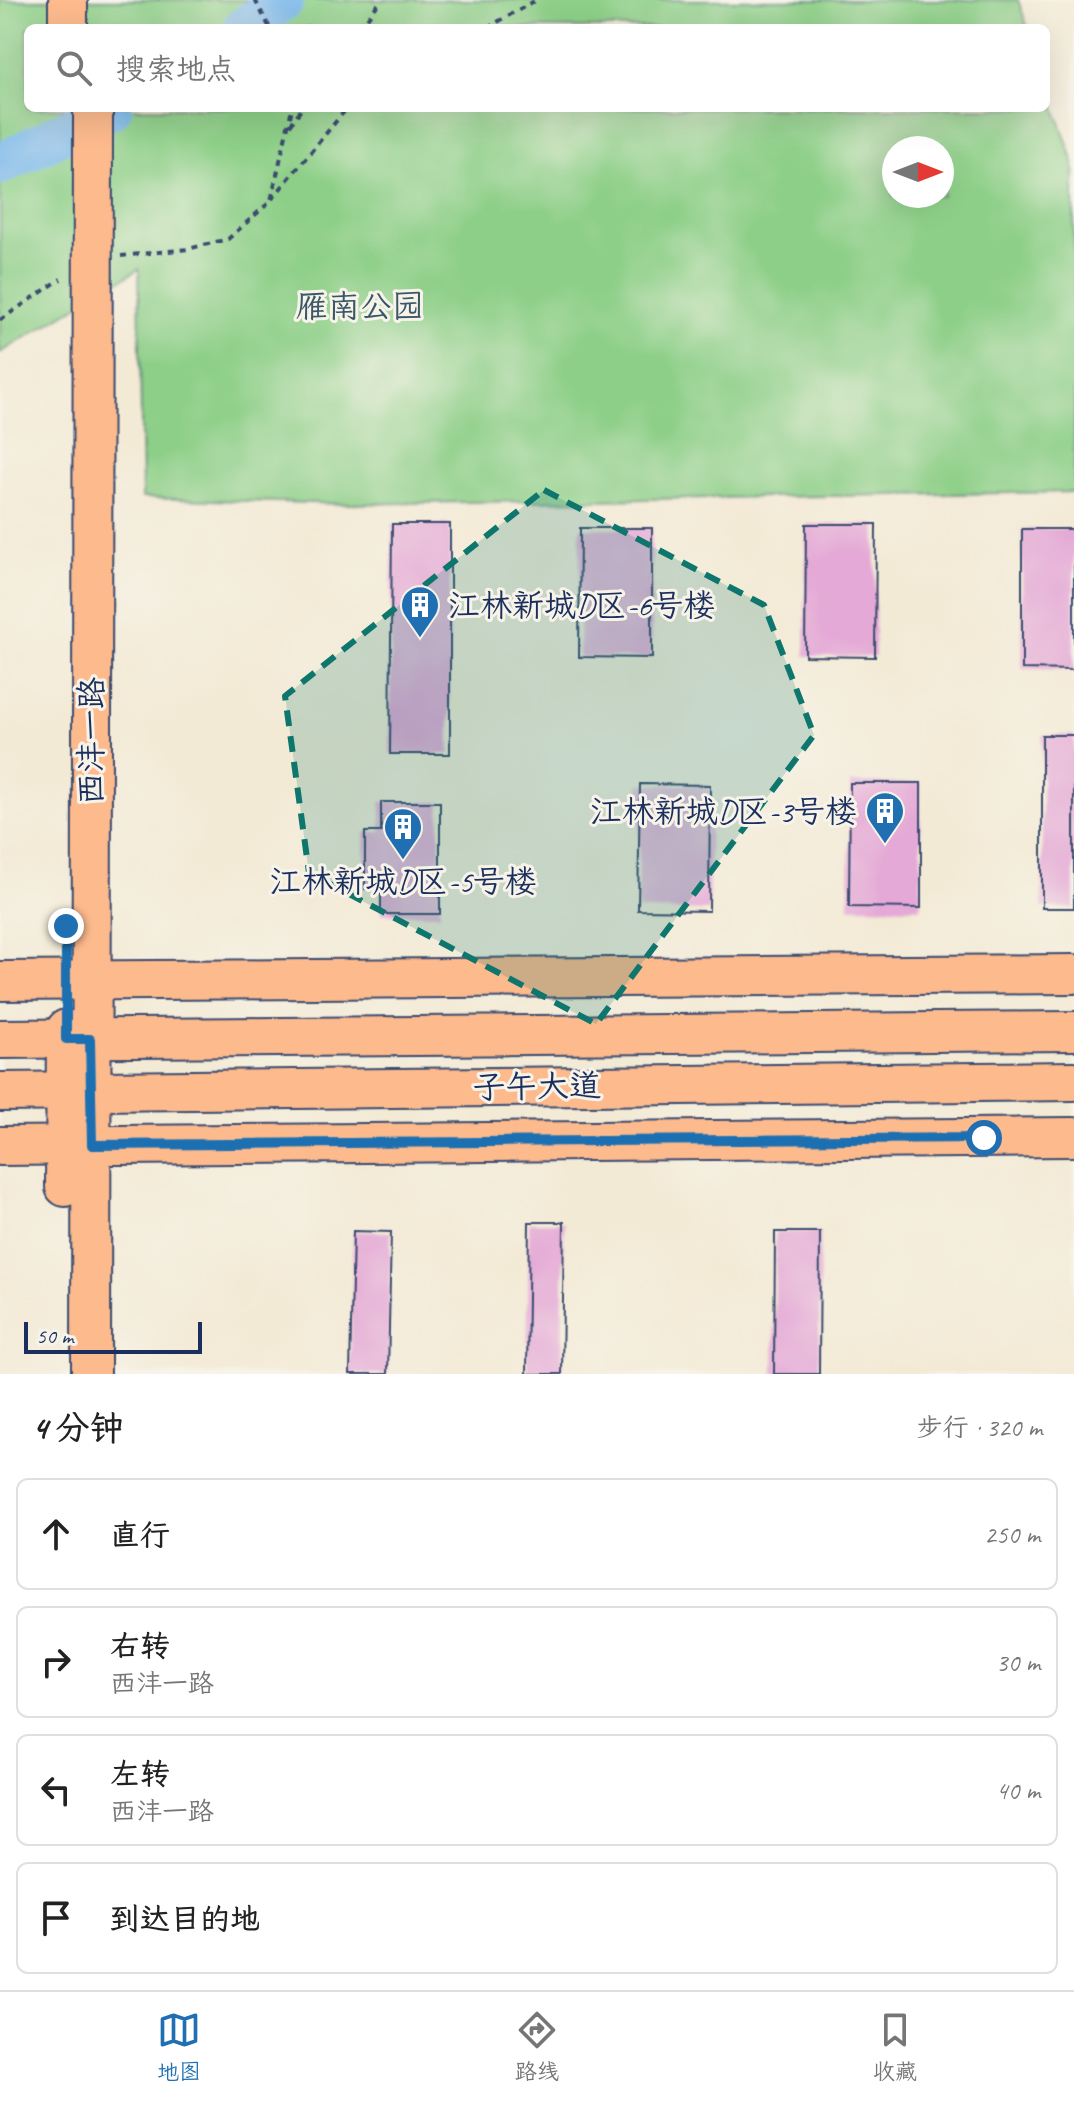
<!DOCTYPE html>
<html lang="zh">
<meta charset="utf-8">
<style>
body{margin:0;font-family:Caveat,"LXGW WenKai TC",sans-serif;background:#f6f6f6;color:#222}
.compass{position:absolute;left:882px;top:136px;width:72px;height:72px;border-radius:50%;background:#fff;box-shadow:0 8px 32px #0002;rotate:90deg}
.scale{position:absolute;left:24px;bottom:20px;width:178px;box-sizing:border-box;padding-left:8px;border:4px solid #1b2f5e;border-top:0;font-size:22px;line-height:28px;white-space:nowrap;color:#1b2f5e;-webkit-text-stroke:6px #f7f3e8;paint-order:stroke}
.stop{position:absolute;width:24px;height:24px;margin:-18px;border:6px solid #1f6fb2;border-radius:50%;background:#fff}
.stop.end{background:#1f6fb2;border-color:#fff;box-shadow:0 2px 8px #0008}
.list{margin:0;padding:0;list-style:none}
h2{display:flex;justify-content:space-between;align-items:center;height:104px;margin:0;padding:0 32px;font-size:34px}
h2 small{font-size:26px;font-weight:400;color:#767676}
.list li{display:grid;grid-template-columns:52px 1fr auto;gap:24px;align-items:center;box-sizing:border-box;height:112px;margin:0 16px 16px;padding:0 16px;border:2px solid #e0e0e0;border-radius:12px}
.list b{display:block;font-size:30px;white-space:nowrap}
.list p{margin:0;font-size:26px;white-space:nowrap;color:#767676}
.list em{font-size:26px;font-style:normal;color:#767676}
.icon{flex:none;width:44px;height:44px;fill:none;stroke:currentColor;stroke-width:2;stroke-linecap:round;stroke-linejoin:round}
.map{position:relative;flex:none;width:1074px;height:1374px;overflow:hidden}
.search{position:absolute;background:#fff;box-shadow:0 8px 32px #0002;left:24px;right:24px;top:24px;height:88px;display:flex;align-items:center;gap:20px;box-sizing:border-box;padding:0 28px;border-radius:12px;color:#767676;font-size:30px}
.sheet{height:616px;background:#fff}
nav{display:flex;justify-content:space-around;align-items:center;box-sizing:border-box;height:112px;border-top:2px solid #e0e0e0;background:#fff;font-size:22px;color:#767676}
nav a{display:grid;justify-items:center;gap:4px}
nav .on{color:#1f6fb2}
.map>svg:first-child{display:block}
.green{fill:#8dcf88;stroke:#547f73;stroke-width:2;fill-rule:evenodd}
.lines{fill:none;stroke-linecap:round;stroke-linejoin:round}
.river{stroke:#78b7eb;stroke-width:42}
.building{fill:#e4a9d6}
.major-casing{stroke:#3b4b70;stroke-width:42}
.path{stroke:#3b4b70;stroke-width:4;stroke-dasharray:6 6;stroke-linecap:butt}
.major{stroke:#fcba8d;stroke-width:38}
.route{stroke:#1f6fb2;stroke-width:10}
.marked{fill:#0f766e;fill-opacity:0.2;stroke:#0f766e;stroke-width:6;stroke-dasharray:16 10;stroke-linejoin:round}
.labels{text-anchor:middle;stroke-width:6;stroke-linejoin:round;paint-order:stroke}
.park-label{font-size:32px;fill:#385768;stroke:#f7f3e8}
.poi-label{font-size:32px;fill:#1b2f5e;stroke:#f7f3e8;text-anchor:start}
.street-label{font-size:32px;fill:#1b2f5e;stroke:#f7f3e8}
</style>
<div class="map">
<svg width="1074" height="1374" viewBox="0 0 1074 1374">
<rect width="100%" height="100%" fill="#f7f3e8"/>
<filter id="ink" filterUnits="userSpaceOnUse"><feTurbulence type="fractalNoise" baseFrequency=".0125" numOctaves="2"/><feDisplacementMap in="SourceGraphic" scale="16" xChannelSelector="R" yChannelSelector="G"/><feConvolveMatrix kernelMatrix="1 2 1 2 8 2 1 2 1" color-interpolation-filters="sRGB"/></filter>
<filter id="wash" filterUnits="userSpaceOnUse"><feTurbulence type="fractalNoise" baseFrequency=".006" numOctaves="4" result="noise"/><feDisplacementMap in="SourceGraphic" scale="32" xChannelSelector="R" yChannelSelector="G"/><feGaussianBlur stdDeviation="1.8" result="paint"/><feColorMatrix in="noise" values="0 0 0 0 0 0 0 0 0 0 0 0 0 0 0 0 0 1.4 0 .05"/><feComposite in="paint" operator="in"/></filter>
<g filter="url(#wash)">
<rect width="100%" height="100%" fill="#f3ead5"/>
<path class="green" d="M0 0H1018L1028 28H28V108H1046V81L1074 163V492L347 504 142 498 139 269 0 353ZM894 148H942V196H894Z"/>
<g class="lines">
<g class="river">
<polyline points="244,28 283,0"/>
<polyline points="0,164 111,108"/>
</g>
</g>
<g id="blocks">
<g class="building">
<polygon points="392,524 450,524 450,754 390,754"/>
<polygon points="806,524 876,524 875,657 805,656"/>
<polygon points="580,528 652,528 652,658 579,657"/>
<polygon points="1022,529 1074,529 1074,670 1022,669"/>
<rect x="1042" y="735" width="32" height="173"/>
<polygon points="850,783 921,783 921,908 849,907"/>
<polygon points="640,784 710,785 709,911 638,910"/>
<polygon points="381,802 440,802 440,914 381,914 381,889 365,889 365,832 381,832"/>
<polygon points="529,1222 564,1222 562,1374 527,1374"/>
<polygon points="353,1231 391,1232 388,1374 350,1374"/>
<polygon points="775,1232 820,1232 819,1374 774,1374"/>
</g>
</g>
</g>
<g filter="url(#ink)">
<use href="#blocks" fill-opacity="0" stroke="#3b4b70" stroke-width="2"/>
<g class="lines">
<defs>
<g id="major">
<polyline points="68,0 68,28"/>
<polyline points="0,981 1074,974"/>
<polyline points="0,1039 1074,1031"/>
<polyline points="0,1092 1074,1081"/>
<polyline points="0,1146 1074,1137"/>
<polyline points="65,1187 66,1029"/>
<polyline points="91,1374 93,108"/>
</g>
</defs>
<use href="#major" class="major-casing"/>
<g class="path">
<polyline points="255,0 270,28"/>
<polyline points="360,28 381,0"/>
<polyline points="487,28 536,0"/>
<polyline points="290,125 302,108"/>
<polyline points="272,199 347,108"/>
<polyline points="121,256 188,249 228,239 271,201 292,108"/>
<polyline points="0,320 61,279"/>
</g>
<use href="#major" class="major"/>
</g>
</g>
<g class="lines" filter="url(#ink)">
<polyline class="route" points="66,926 66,1039 90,1039 92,1145 984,1138"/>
</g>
<path class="marked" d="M544 490 764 605 814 735 596 1024 309 873 285 696Z"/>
<defs>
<symbol id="building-pin" viewBox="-11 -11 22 30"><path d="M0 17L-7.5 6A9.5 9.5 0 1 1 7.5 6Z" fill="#1f6fb2" stroke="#f7f3e8"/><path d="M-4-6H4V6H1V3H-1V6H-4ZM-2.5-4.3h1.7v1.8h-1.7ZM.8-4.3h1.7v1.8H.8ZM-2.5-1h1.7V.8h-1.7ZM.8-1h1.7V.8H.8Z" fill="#fff"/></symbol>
</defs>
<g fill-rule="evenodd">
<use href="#building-pin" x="398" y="583" width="44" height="60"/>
<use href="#building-pin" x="863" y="789" width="44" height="60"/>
<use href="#building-pin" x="381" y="805" width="44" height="60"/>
</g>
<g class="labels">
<g class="park-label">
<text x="360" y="317">雁南公园</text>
</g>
<g class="poi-label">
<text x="448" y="616">江林新城D区-6号楼</text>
<text x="857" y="822" text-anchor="end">江林新城D区-3号楼</text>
<text x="403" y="892" text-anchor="middle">江林新城D区-5号楼</text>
</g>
<g class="street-label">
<text transform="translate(91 741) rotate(-90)" y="11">西沣一路</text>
<text transform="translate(537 1086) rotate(-1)" y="11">子午大道</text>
</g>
</g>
</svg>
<svg class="compass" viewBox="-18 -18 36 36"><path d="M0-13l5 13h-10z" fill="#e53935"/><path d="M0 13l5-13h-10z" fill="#767676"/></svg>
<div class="scale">50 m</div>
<div class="stop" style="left:984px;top:1138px"></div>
<div class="stop end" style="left:66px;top:926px"></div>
<div class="search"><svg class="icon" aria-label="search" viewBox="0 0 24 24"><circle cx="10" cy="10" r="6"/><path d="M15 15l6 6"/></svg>搜索地点</div>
</div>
<section class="sheet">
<h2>4 分钟<small>步行 · 320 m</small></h2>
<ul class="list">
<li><svg class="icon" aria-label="ahead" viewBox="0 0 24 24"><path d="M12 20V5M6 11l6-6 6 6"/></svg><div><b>直行</b></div><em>250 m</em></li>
<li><svg class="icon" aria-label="right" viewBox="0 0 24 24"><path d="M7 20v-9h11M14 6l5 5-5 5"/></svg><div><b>右转</b><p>西沣一路</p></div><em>30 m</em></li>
<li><svg class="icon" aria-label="left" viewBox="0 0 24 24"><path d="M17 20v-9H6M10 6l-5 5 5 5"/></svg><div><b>左转</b><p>西沣一路</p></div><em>40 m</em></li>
<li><svg class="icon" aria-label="arrive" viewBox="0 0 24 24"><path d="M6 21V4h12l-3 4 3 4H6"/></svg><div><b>到达目的地</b></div></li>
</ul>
</section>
<nav>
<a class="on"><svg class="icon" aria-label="map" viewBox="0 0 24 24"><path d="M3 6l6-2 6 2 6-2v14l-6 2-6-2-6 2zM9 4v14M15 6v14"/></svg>地图</a>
<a><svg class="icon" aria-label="directions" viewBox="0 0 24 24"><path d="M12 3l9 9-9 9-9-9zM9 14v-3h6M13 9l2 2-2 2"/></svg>路线</a>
<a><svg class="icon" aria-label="saved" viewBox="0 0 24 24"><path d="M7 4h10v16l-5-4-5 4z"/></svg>收藏</a>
</nav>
